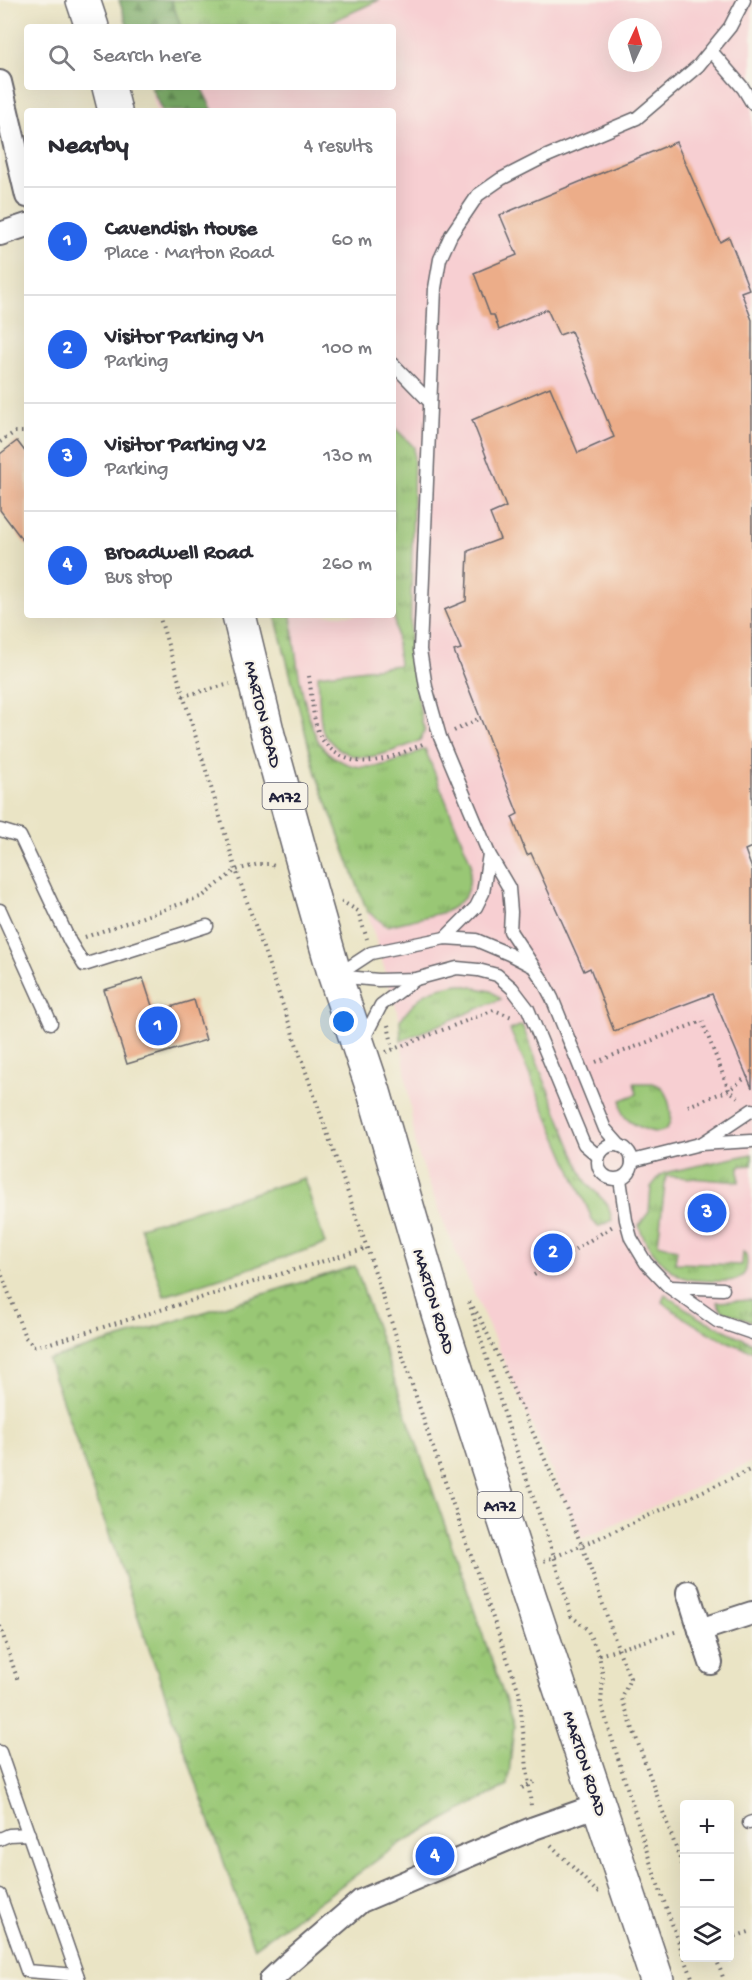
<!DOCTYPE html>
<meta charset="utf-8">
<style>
body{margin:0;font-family:"Gochi Hand",sans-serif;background:#f2f2f3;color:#2b2b33}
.controls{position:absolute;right:18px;bottom:18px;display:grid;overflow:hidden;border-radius:6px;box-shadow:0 6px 24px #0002}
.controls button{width:54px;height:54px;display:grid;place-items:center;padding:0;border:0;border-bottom:2px solid #e1e1e2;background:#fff;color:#2b2b33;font:30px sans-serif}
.compass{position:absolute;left:608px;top:18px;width:54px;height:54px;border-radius:50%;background:#fff;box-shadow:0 6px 24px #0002;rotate:4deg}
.you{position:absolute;left:344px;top:1022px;width:21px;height:21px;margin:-15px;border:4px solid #fff;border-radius:50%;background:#1a73e8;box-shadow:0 0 0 9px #1a73e833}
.badge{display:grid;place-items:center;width:39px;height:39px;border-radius:50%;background:#2563eb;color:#fff;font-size:20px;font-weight:700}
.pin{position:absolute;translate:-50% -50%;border:3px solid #fff;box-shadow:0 2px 6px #0006}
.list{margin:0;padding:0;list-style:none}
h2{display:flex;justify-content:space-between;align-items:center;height:78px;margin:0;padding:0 24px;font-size:26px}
h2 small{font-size:20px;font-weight:400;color:#7c7c81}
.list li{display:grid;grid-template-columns:39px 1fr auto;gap:18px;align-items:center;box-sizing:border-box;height:108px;padding:0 24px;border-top:2px solid #e1e1e2}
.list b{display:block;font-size:22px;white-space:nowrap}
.list p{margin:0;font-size:20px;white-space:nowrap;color:#7c7c81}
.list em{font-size:20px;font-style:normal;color:#7c7c81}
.icon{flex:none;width:33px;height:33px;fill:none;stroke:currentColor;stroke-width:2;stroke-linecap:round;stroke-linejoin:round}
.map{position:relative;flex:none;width:752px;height:1980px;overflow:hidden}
.search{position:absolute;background:#fff;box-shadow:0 6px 24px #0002;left:24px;top:24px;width:372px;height:66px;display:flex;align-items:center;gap:15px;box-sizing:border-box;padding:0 21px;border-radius:6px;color:#7c7c81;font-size:22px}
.panel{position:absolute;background:#fff;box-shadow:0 6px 24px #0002;left:24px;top:108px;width:372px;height:510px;border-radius:6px}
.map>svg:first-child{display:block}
.built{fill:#f7cfd2;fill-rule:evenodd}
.grass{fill:url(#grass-tufts);stroke:#5e7458;stroke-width:1.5}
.forest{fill:url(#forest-firs);stroke:#4e6750;stroke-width:1.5}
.park{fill:url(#park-crowns);stroke:#5e7458;stroke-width:1.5}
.garden{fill:#99c775;stroke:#5e7458;stroke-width:1.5}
.building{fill:#ecad89}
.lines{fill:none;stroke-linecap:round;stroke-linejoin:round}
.service-casing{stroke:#68666b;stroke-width:15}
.minor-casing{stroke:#68666b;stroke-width:26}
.primary-casing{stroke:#68666b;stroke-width:36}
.path{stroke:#68666b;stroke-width:4;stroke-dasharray:1.5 4.5;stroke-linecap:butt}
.service{stroke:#fff;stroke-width:12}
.minor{stroke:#fff;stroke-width:22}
.primary{stroke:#fff;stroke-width:33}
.labels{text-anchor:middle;stroke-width:4.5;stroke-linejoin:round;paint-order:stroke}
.shield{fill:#f7f3e8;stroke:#62616f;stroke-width:1.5}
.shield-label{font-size:16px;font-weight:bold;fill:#22223b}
.street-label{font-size:18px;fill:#22223b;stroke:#f7f3e8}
</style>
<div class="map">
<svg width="752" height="1980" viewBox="0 0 752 1980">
<defs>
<pattern id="grass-tufts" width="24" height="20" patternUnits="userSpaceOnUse" patternTransform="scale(1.5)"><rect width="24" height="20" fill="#99c775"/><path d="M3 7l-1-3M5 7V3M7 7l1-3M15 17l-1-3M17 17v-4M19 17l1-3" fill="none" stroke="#7ca161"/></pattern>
<pattern id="forest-firs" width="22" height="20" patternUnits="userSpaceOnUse" patternTransform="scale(1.5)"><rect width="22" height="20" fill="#7aac66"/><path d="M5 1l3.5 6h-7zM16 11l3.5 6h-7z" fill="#648c55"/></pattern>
<pattern id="park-crowns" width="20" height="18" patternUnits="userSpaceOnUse" patternTransform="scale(1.5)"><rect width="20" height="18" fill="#99c775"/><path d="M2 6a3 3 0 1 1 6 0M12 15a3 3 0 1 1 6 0" fill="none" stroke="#7ca161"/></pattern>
</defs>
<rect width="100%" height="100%" fill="#f7f3e8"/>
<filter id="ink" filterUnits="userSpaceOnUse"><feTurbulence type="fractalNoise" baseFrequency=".0167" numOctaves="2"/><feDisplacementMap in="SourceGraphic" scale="12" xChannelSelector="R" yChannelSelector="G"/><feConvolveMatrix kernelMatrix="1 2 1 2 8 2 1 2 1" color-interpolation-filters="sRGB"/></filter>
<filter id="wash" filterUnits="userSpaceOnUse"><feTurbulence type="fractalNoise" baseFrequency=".008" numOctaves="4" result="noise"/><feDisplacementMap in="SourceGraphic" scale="24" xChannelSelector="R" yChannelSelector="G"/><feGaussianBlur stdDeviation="1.35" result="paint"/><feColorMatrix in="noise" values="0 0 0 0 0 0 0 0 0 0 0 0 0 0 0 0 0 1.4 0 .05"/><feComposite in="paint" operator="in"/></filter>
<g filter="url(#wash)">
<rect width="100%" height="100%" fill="#eae4c5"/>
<path class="built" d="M317 0H752V1462L582 1539 446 1229 416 1148 401 1041 400 1020 361 891 316 774 275 615H393V111H156L151 87H393V27H260ZM617 27H653V63H617Z"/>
<g class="grass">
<polygon points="171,0 379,0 320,27 181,27"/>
<path d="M393 426 414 447 410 646 422 722 425 730 420 740 415 743C388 752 360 768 335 746 331 742 325 737 323 732 319 722 319 687 318 675L399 665 393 603Z"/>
<path d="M275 615H291C295 648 298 678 307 710 310 721 314 734 320 744 329 757 348 767 364 767 385 768 406 757 425 749L471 863 469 885 464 898 455 906 445 912 387 926 367 911 316 774Z"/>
<path d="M458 984 491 991 501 999 401 1041 400 1020C422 994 422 990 458 984Z"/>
<polygon points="522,1025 583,1176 587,1183 608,1205 612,1220 598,1227 593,1221 510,1030"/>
<path d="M634 1083H653L662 1087C677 1112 675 1146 638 1126 632 1123 626 1120 623 1114 621 1110 621 1105 621 1100L637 1094Z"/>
<path d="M752 1154V1165L739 1166V1182L666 1176 658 1244 677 1249 675 1263 742 1265 743 1252 746 1254C751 1282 734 1282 711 1281 704 1280 695 1281 688 1279 668 1274 643 1244 639 1225L649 1212 651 1187 659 1177 664 1173Z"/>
<path d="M665 1294 698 1317 752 1343V1351C717 1339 691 1324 662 1302Z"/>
<polygon points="752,1300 752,1322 721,1310 717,1302"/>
</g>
<g class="forest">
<polygon points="119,0 171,0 181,27 128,27"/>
<polygon points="151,87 201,87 213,111 162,111"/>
</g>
<polygon class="park" points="355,1266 514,1725 508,1785 401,1843 254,1948 48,1360"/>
<polygon class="garden" points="304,1178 325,1244 164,1296 140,1227"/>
<g id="blocks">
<g class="building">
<polygon points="676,142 720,242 729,237 749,289 741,292 752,320 752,847 745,850 752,869 752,1088 712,994 614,1031 590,968 584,971 531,853 527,855 512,817 518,814 454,651 461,649 444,610 466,601 468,551 500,539 490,514 506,507 472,420 550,387 578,453 614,437 571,331 559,335 547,309 499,330 494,315 490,315 474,273 517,255 500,215"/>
<polygon points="17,441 27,454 27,546 0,510 0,454"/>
<polygon points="143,978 154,1012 194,1000 206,1040 127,1064 104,990"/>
</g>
</g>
</g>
<g filter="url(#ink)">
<use href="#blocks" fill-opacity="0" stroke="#68666b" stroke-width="1.5"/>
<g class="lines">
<defs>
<g id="service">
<polyline points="711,51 743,88 752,103"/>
<polyline points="393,364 430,402"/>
<polyline points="0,830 20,836 70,942 84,965 207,926"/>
<polyline points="0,910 51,1023"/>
<polyline points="445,938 476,907 483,893 489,854"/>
<polyline points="336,976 378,980 416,979 457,968 478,970 497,975 512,988 528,1009 584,1144 599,1157"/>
<polyline points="336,976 371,953 445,938 476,940 509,954 530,965"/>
<polyline points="363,1040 381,1005 416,979"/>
<polyline points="701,1144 752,1110"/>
<circle cx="615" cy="1162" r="17"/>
<polyline points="620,1146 605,1129 552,998 543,981 510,931 511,912 509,888 489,854 440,737 426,687 420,650 435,288 440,259 451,235 478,195 501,179 540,159 637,118 698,66 730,27 744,0"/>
<polyline points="632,1161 700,1144 752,1141"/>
<polyline points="620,1179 626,1220 631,1238 646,1263 669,1287 717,1321 752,1333"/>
<polyline points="671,1287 723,1289"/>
<polyline points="0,1752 79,1980"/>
<polyline points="749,1823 752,1822"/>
<polyline points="0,1839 9,1835 29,1834"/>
<polyline points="0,1895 27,1971 77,1975"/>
</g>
<g id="minor">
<polyline points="0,82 27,196"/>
<polyline points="0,234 27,225"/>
<polyline points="688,1592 700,1630 752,1613"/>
<polyline points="700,1630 711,1663"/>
<polyline points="271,1980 289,1963 361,1901 534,1828 599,1805"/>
</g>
<g id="primary">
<polyline points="83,0 92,27"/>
<polyline points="109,87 115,111"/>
<polyline points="239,615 268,735 308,881 335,976 374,1092 438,1313 521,1571 657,1980"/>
</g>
</defs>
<use href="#service" class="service-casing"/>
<use href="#minor" class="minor-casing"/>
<use href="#primary" class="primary-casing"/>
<g class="path">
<polyline points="0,442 15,432 27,432"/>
<polyline points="159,615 236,870 367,1248 430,1439 519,1692 531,1806"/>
<path d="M309 676C312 695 312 719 320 736 324 743 330 749 336 753 365 772 397 755 425 743"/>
<polyline points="183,696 230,684"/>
<polyline points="454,731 480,718"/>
<polyline points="341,901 358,911 367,939"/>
<polyline points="85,937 203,896 236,870 259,864 270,864 276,867"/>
<polyline points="388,1025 393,1049"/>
<polyline points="386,1052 494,1010 512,1017 514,1016"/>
<polyline points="596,1062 702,1021 729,1090 740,1099"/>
<polyline points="688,1106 729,1090 752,1073"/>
<polyline points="0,1270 25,1337 34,1346 47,1344 367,1248"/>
<polyline points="534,1275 613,1226"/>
<polyline points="469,1302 511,1435 554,1556 571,1616 587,1629 599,1655 603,1676 601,1703 652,1868 684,1957"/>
<path d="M473 1307 480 1318C515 1393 550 1468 581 1544 599 1588 611 1634 630 1678L622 1699 684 1870"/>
<polyline points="544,1561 590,1542 752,1469"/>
<polyline points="0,1626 18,1681"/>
<polyline points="599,1655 678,1631"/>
<polyline points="522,1788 538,1780"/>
<polyline points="551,1845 597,1892 599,1891"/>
<polyline points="730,1938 752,1931"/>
<polyline points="685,1958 693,1980"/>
<polyline points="716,1958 724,1980"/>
</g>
<use href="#service" class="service"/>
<use href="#minor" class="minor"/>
<use href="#primary" class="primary"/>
</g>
</g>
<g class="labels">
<g class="shield">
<rect x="262.5" y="783" width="45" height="26" rx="4.5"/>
<rect x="477.5" y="1492" width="45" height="26" rx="4.5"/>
</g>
<g class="shield-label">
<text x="285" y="802">A172</text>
<text x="500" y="1511">A172</text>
</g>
<g class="street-label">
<text transform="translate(264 714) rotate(76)" y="6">MARTON ROAD</text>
<text transform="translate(435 1301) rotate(73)" y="6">MARTON ROAD</text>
<text transform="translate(586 1763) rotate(72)" y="6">MARTON ROAD</text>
</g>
</g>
</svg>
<div class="controls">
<button>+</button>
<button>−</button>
<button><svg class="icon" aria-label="layers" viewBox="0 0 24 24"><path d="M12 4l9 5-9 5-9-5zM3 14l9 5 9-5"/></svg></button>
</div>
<svg class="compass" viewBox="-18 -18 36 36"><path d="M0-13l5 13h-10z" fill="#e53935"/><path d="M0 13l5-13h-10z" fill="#7c7c81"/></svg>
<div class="you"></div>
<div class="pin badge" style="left:158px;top:1026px">1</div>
<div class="pin badge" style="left:553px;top:1253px">2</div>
<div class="pin badge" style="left:707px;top:1213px">3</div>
<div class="pin badge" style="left:435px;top:1856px">4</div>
<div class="search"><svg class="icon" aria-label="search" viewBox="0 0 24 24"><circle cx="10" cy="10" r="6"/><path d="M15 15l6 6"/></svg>Search here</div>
<section class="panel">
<h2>Nearby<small>4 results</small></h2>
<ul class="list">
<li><span class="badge">1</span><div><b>Cavendish House</b><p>Place · Marton Road</p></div><em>60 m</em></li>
<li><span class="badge">2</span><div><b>Visitor Parking V1</b><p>Parking</p></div><em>100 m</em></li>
<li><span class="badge">3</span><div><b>Visitor Parking V2</b><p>Parking</p></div><em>130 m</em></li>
<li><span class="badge">4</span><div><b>Broadwell Road</b><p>Bus stop</p></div><em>260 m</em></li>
</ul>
</section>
</div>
